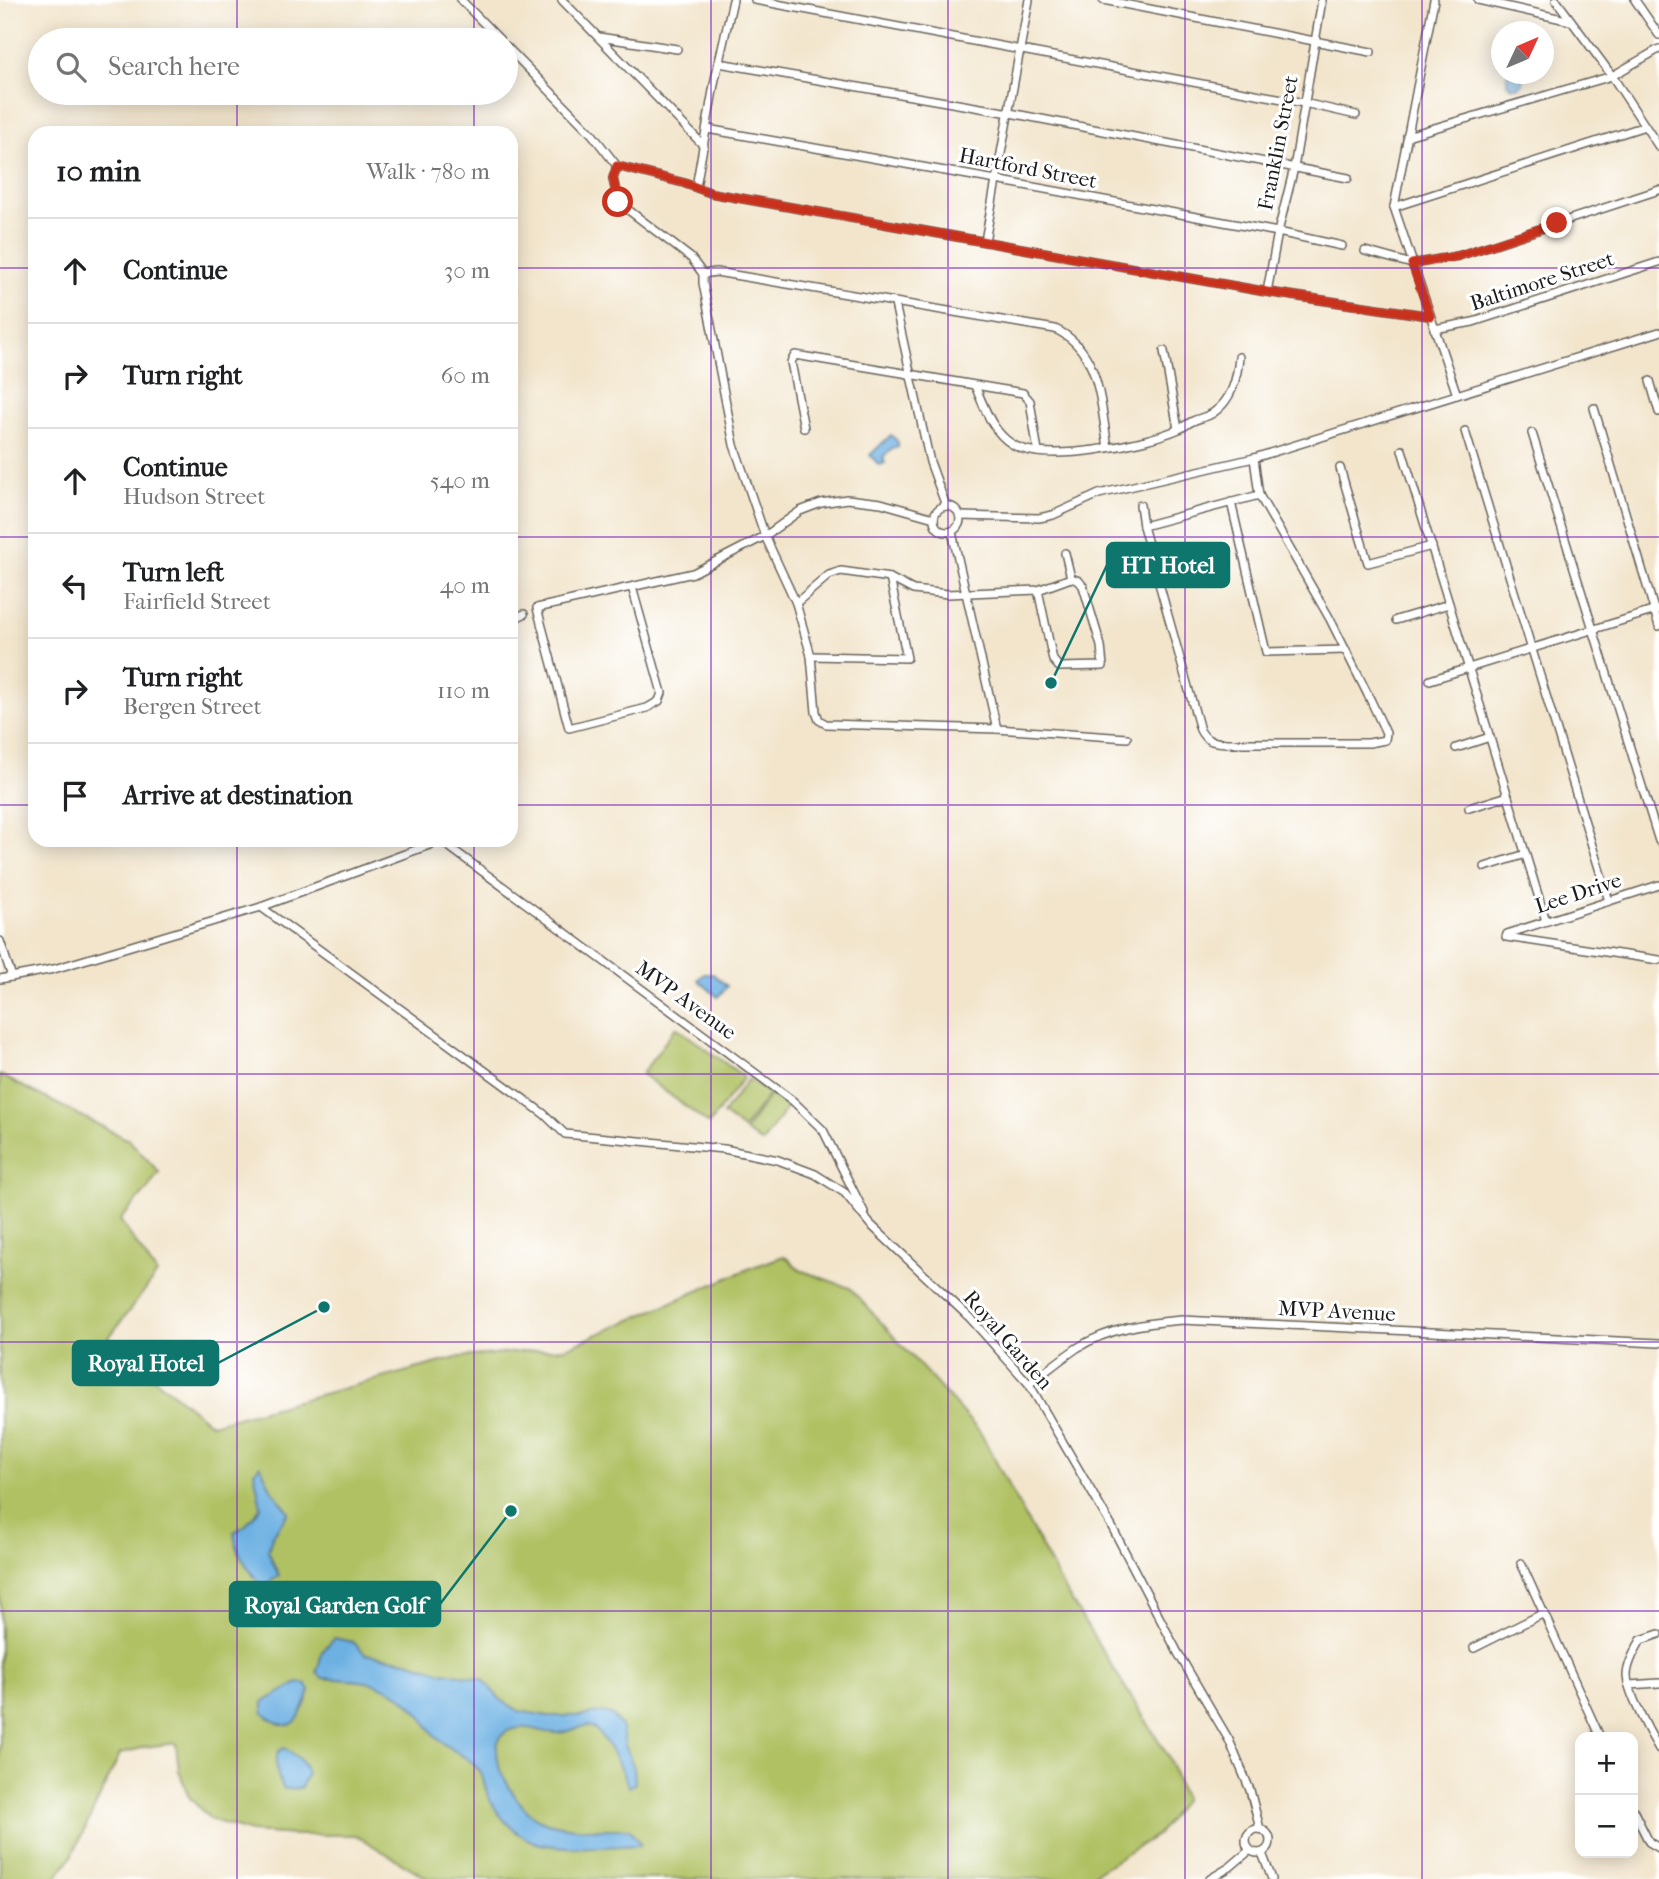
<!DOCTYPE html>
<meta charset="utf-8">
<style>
body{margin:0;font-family:"IM FELL French Canon",serif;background:#f2f2f2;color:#202124}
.controls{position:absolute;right:21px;bottom:21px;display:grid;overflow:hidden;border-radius:14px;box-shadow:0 4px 18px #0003}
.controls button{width:63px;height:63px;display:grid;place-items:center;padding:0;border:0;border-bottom:2px solid #e0e0e0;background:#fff;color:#202124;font:35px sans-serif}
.compass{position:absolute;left:1491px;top:21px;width:63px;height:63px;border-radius:50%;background:#fff;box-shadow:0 4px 18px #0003;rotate:46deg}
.stop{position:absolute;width:21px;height:21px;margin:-16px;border:5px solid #c8321e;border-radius:50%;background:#fff}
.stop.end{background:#c8321e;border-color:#fff;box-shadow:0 2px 7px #0008}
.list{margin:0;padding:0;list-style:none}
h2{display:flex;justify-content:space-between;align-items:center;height:91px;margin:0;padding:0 28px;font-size:30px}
h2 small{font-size:23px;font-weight:400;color:#757577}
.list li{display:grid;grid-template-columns:46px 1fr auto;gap:21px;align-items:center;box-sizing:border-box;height:105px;padding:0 28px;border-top:2px solid #e0e0e0}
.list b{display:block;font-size:26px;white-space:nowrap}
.list p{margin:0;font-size:23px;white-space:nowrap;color:#757577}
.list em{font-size:23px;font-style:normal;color:#757577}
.icon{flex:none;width:38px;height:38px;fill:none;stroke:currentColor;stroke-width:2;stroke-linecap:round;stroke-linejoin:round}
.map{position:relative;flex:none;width:1659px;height:1879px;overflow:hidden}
.search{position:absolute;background:#fff;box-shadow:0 4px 18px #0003;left:28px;top:28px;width:490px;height:77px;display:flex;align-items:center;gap:18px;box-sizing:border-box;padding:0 24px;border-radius:38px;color:#757577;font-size:26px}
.panel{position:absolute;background:#fff;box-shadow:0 4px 18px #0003;left:28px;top:126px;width:490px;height:721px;border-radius:21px}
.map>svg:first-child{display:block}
.green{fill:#b0c164;stroke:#666e40;stroke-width:2}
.water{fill:#6db1e3;stroke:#446680;stroke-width:2}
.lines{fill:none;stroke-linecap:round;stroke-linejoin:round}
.minor-casing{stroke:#67625a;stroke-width:10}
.minor{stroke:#fff;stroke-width:7}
.route{stroke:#c8321e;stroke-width:9}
.grid{fill:none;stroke:#7b2cbf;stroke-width:2;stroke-opacity:0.55}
.labels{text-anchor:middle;stroke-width:6;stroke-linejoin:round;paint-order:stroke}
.street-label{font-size:21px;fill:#1c1c1c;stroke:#fff}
.leader{fill:none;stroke:#0f766e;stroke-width:2.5}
.callout-dot{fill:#0f766e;stroke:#fff;stroke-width:2.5}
.callout{fill:#0f766e;stroke:#0f766e;stroke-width:2.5}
.callout-label{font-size:23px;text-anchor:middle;font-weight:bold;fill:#fff}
</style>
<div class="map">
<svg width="1659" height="1879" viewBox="0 0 1659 1879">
<rect width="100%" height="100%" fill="#fff"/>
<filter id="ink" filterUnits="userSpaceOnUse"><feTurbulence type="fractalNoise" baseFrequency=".0143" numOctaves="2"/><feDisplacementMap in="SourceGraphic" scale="14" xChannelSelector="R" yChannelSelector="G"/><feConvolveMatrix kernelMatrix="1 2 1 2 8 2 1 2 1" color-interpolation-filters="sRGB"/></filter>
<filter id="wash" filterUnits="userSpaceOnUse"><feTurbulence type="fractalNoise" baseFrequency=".00686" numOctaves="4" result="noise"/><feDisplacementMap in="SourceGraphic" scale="28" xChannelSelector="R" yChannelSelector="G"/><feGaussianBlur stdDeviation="1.57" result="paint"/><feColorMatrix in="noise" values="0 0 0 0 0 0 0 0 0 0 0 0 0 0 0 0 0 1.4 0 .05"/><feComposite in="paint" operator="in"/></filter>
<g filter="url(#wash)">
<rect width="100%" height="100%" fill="#f2e5cc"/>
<g class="green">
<polygon points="676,1027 744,1077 709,1124 642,1074"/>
<polygon points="0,1075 129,1140 159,1172 146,1191 120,1220 157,1274 107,1340 211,1424 460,1357 566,1348 753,1267 784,1256 800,1270 850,1288 980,1432 1064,1589 1168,1756 1184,1799 1158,1834 1089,1877 1081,1879 429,1879 355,1835 295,1835 251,1832 210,1819 189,1797 179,1771 176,1743 145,1747 120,1754 72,1856 55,1879 0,1879"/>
<polygon points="748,1079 769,1094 743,1129 723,1114"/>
<polygon points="770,1095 787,1107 762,1143 745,1131"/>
</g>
<g class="water">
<polygon points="1507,74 1523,74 1523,83 1519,87 1512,87 1507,83"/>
<polygon points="891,435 898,442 898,447 892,449 883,457 885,463 879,465 870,455"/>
<polygon points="704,974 713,974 727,986 718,997 698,980"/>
<path d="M260 1465 272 1490 289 1512 272 1537 268 1551 279 1576 266 1584H260C248 1569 235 1551 234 1532L245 1526 261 1507 254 1472Z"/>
<path d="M334 1638 353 1642 366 1654 408 1661 439 1671 483 1679 500 1699 519 1711 548 1716H580L605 1712 612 1715 621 1726 625 1745 634 1768 635 1783 629 1787C623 1774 603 1727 588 1726 578 1726 567 1733 557 1733 542 1733 529 1725 514 1729 473 1738 516 1808 538 1819 562 1831 602 1829 629 1829L641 1845C614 1846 558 1851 534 1842 513 1834 494 1812 487 1792 484 1786 484 1778 480 1772 471 1757 450 1751 438 1739 429 1730 424 1718 415 1709 385 1678 361 1681 322 1678L317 1672 322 1652Z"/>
<path d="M298 1683 306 1684 310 1691C300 1720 293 1739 263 1713V1702Z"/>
<path d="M284 1748C296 1755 304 1761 307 1774L301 1788 284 1789C277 1778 273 1762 279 1751Z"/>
</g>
</g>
<g filter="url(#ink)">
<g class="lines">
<defs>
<g id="minor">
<polyline points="461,0 500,40"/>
<polyline points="562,0 704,146"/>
<polyline points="755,0 1304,103 1356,115"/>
<polyline points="1103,0 1371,52"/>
<polyline points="1434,0 1394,207 1457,395"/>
<polyline points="1478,0 1571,21"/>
<polyline points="1556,0 1610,73 1659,147"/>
<polyline points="1635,0 1659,35"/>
<polyline points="599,37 677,49"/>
<polyline points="506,46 592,134 617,166 684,183 711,193 1267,292 1430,316"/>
<polyline points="719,63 1010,113 1348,178"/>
<polyline points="707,129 996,180 1278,232 1342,246"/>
<polyline points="1407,136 1612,76 1659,49"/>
<polyline points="617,166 613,179 618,202 691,258 703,274"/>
<polyline points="696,187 715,79 733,0"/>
<polyline points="1394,207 1645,126"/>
<polyline points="985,241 1029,0"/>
<polyline points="1365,251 1412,264 1458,256 1659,190"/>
<polyline points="1267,292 1278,232 1294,168 1322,0"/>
<polyline points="895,304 930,462 946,506"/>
<polyline points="1434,329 1473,322 1659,262"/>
<polyline points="1164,351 1178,429"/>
<polyline points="1650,381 1659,412"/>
<path d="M975 386C984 406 992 432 1012 444 1045 465 1145 444 1179 429 1184 427 1188 423 1193 421 1199 418 1207 417 1213 413 1232 400 1237 379 1239 357"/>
<polyline points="1594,408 1659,626"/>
<polyline points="804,428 791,362 795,355 1023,393 1030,401 1038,452"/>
<polyline points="1465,431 1609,901"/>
<polyline points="1532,433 1659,841"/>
<path d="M1108 447C1100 404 1101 350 1055 329L716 272 703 274V283L734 445 765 536 796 603 811 656 816 712 819 720 826 724 997 729 1127 738"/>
<polyline points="1402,450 1546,921"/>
<polyline points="1340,468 1368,563 1432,546"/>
<polyline points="1231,502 1266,652 1346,650"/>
<path d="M1140 505 1143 526 1200 730C1207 743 1215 742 1228 743H1369L1385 740 1386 733 1371 701 1330 619 1259 495 1254 458"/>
<circle cx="947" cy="519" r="13"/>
<polyline points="960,516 1039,518 1053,515 1099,494 1254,458 1659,332"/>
<polyline points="1143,526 1259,495"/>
<polyline points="952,532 997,729"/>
<polyline points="1065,553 1071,578"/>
<polyline points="632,587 662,693 659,701 647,708 569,728 537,608 693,573 765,536 800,511 821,503 847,499 881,503 934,518"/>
<polyline points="796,603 829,575 841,571 890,578 913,590 948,594 1038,590 1071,578 1079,581 1083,586 1101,646 1103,666 1059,667 1053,660 1038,590"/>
<polyline points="511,620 524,614"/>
<polyline points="1396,620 1449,604"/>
<polyline points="811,656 907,658 890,578"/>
<polyline points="1430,680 1659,609"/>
<polyline points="1456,748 1490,737"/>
<polyline points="1469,808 1508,796"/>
<polyline points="440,840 793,1101 823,1130 864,1212"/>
<polyline points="1485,867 1526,854"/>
<polyline points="1659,885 1507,934 1506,937 1659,960"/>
<polyline points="261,907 544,1114 565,1134 724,1149 778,1160 815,1174 845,1193 870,1224 969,1317 1029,1384 1112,1527 1178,1653 1229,1740 1250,1790 1260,1829"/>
<polyline points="0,941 12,977"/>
<polyline points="0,979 54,969 261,907 440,841"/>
<path d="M1029 1384C1045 1372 1061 1359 1077 1348 1109 1328 1146 1323 1182 1320L1659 1343"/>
<polyline points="1521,1563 1600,1737"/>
<path d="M1659 1634 1641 1640C1635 1650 1627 1664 1627 1676 1628 1693 1650 1734 1659 1749"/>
<polyline points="1474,1648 1544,1613"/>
<polyline points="1629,1685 1659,1683"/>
<polyline points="1633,1810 1649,1842 1659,1848"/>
<circle cx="1258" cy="1841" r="12"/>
<polyline points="1262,1853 1272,1879"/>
<polyline points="1210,1879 1230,1867 1250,1850"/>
</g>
</defs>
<use href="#minor" class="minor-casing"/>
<use href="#minor" class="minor"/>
</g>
</g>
<g class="lines" filter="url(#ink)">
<polyline class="route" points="618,202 613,178 617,166 684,183 711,193 1267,292 1430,316 1412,264 1458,256 1557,223"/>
</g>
<path class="grid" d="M237 0V40M474 0V40M711 0V1879M948 0V1879M1185 0V1879M1422 0V1879M237 93V133M474 93V133M0 268H35M511 268H1659M0 537H35M511 537H1659M0 805H35M511 805H1659M237 840V1879M474 840V1879M0 1074H1659M0 1342H1659M0 1611H1659"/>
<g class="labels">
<g class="street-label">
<text transform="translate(1278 143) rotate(-79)" y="7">Franklin Street</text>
<text transform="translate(1028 168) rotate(11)" y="7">Hartford Street</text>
<text transform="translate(1542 281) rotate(-18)" y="7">Baltimore Street</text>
<text transform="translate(1578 893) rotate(-18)" y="7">Lee Drive</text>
<text transform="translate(686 1000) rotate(36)" y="7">MVP Avenue</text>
<text transform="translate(1337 1311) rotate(3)" y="7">MVP Avenue</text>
<text transform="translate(1008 1340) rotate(49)" y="7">Royal Garden</text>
</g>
</g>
<path class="leader" d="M1051 683L1107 565M324 1307L218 1363M511 1511L440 1604"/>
<g class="callout-dot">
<circle cx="1051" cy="683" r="7"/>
<circle cx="324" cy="1307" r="7"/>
<circle cx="511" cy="1511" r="7"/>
</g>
<g class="callout">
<rect x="1107" y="543" width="122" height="44" rx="7"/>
<rect x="73" y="1341" width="145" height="44" rx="7"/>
<rect x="230" y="1582" width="210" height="44" rx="7"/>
</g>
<g class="callout-label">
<text x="1168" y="573">HT Hotel</text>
<text x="146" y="1371">Royal Hotel</text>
<text x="335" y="1613">Royal Garden Golf</text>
</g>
</svg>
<div class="controls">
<button>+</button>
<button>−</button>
</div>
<svg class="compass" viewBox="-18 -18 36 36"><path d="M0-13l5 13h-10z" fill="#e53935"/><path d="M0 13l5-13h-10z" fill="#757577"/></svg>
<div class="stop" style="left:618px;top:202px"></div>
<div class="stop end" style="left:1557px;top:223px"></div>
<div class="search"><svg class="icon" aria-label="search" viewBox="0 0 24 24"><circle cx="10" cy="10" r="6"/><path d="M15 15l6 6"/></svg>Search here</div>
<section class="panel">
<h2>10 min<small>Walk · 780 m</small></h2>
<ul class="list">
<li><svg class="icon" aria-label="ahead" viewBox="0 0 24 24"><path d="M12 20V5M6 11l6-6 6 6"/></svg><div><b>Continue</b></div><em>30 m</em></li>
<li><svg class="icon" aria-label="right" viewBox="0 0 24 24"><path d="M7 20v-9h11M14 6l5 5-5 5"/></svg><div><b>Turn right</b></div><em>60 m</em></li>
<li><svg class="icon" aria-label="ahead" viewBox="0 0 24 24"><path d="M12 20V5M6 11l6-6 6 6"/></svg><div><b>Continue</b><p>Hudson Street</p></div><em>540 m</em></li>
<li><svg class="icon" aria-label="left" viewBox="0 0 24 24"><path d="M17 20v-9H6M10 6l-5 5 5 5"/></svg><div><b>Turn left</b><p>Fairfield Street</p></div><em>40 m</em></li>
<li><svg class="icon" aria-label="right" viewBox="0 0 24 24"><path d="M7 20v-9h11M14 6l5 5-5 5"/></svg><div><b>Turn right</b><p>Bergen Street</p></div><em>110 m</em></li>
<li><svg class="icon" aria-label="arrive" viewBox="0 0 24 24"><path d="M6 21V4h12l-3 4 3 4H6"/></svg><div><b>Arrive at destination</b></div></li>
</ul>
</section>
</div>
